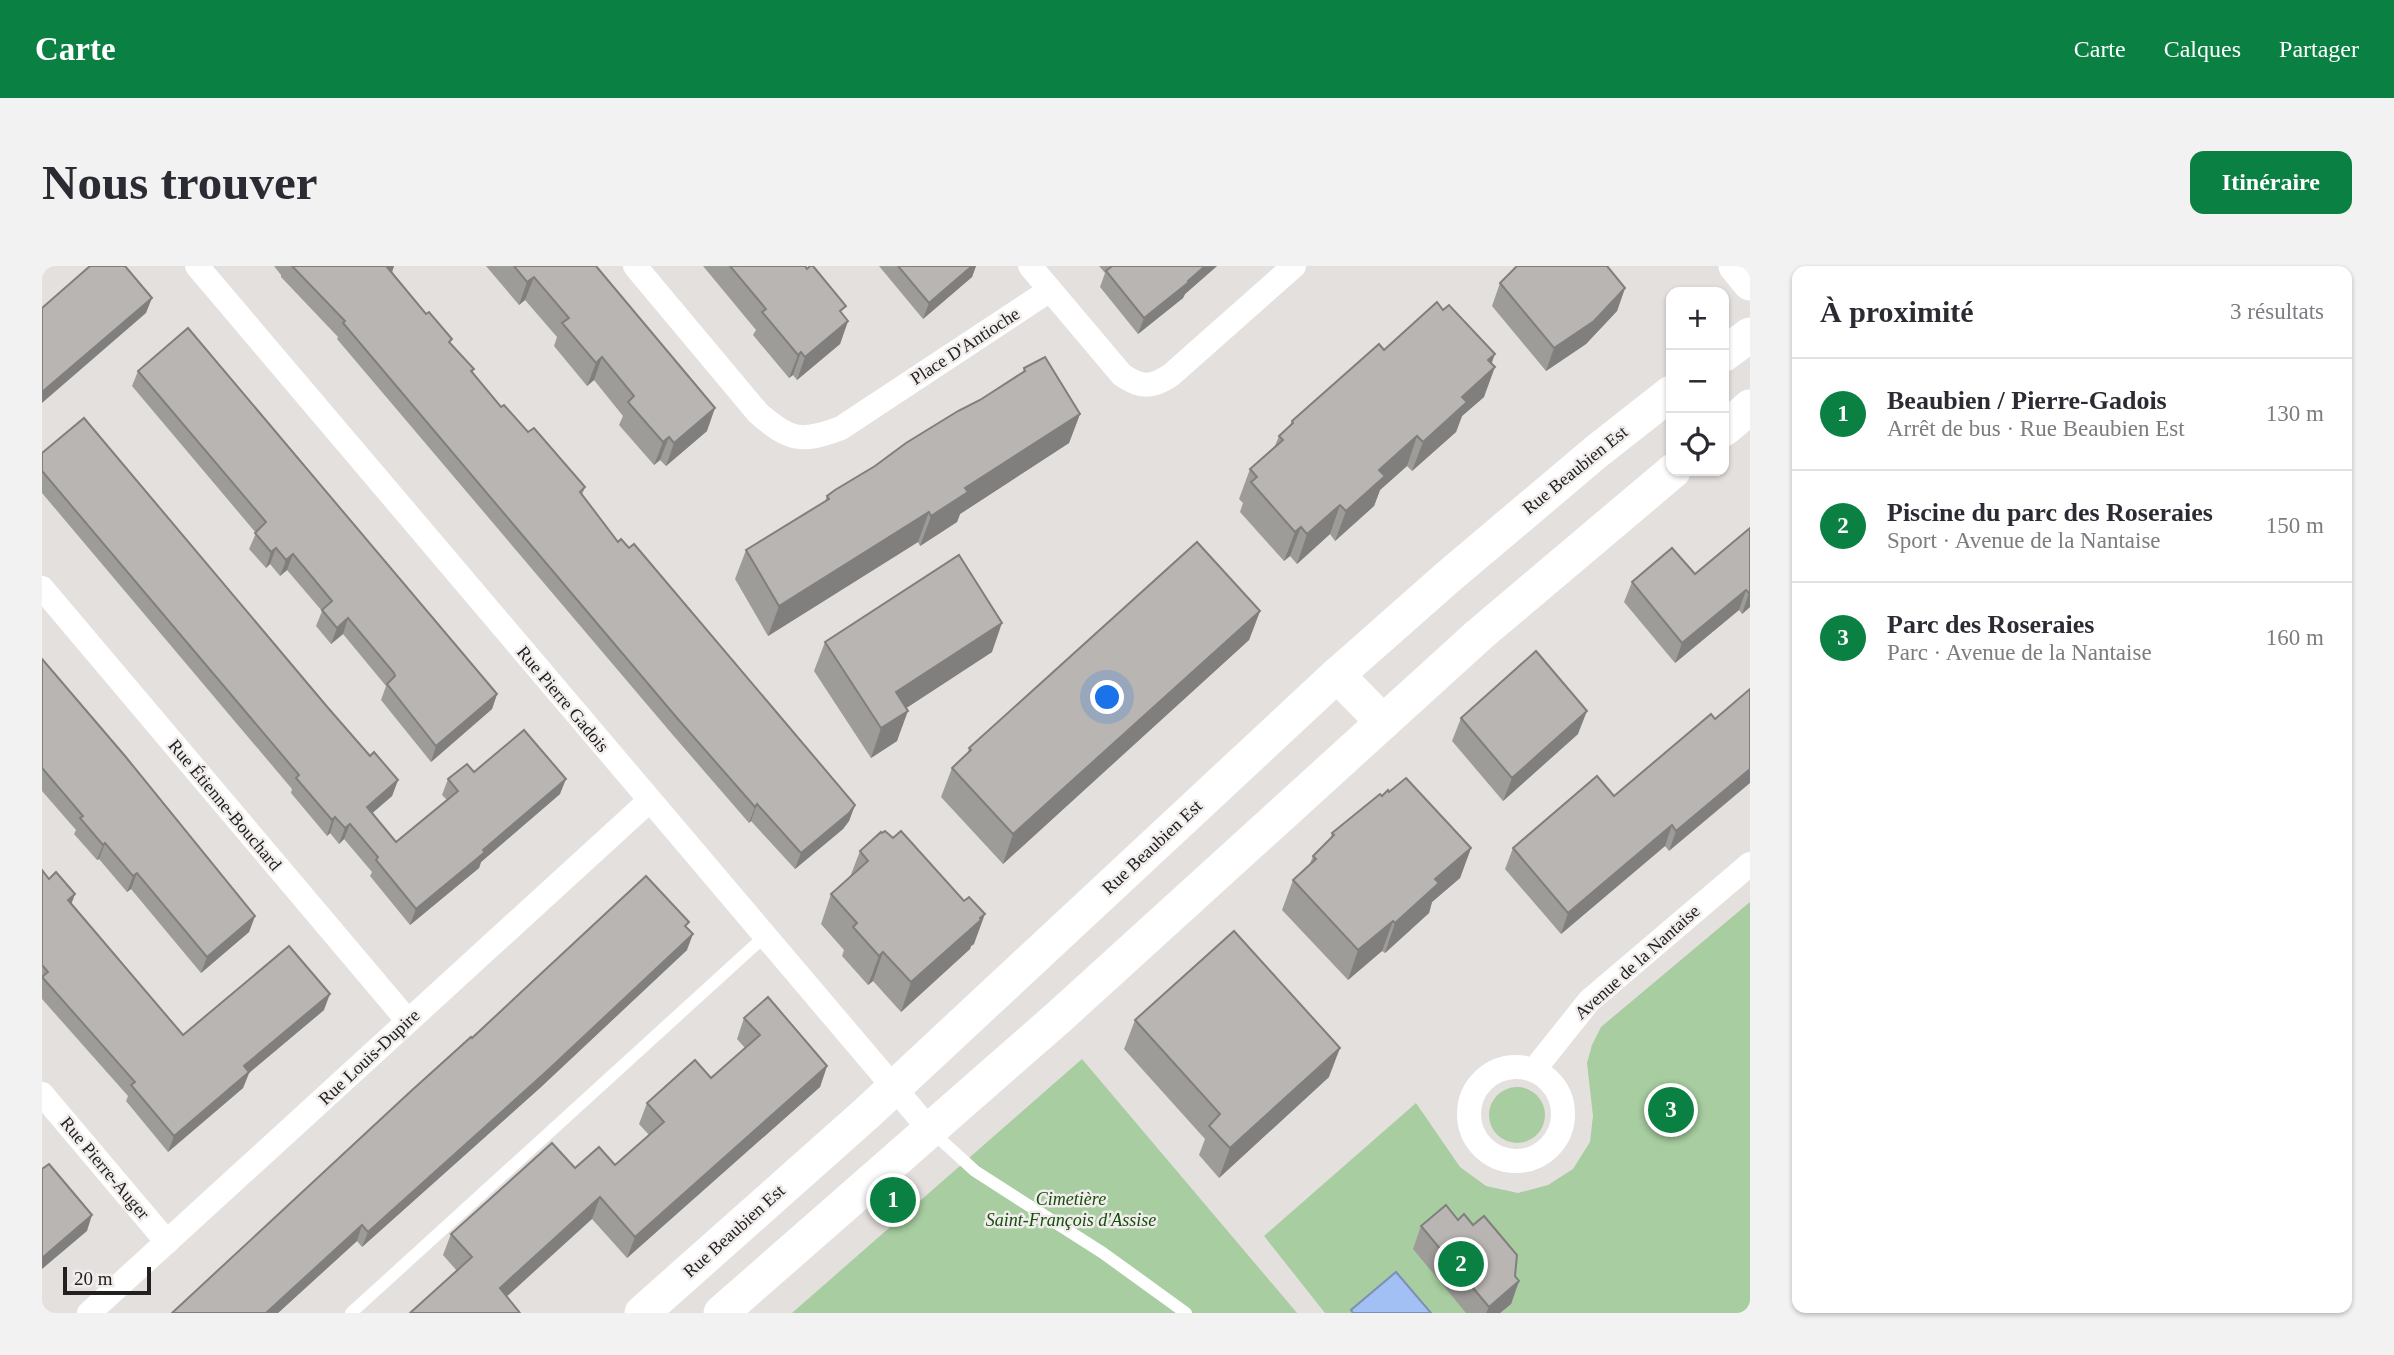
<!DOCTYPE html>
<html lang="fr">
<meta charset="utf-8">
<style>
body{margin:0;font-family:Georgia,serif;background:#f2f2f3;color:#2b2b33}
.controls{position:absolute;right:21px;top:21px;display:grid;overflow:hidden;border-radius:14px;box-shadow:0 2px 5px #0004}
.controls button{width:63px;height:63px;display:grid;place-items:center;padding:0;border:0;border-bottom:2px solid #e1e1e2;background:#fff;color:#2b2b33;font:35px sans-serif}
.scale{position:absolute;left:21px;bottom:18px;width:88px;box-sizing:border-box;padding-left:7px;border:4px solid #222020;border-top:0;font-size:19px;line-height:24px;white-space:nowrap;color:#222020;-webkit-text-stroke:5px #f1edec;paint-order:stroke}
.you{position:absolute;left:1066px;top:432px;width:24px;height:24px;margin:-18px;border:5px solid #fff;border-radius:50%;background:#1a73e8;box-shadow:0 0 0 10px #1a73e833}
.badge{display:grid;place-items:center;width:46px;height:46px;border-radius:50%;background:#0b8043;color:#fff;font-size:23px;font-weight:700}
.pin{position:absolute;translate:-50% -50%;border:4px solid #fff;box-shadow:0 2px 7px #0006}
.list{margin:0;padding:0;list-style:none}
h2{display:flex;justify-content:space-between;align-items:center;height:91px;margin:0;padding:0 28px;font-size:30px}
h2 small{font-size:23px;font-weight:400;color:#7c7c81}
.list li{display:grid;grid-template-columns:46px 1fr auto;gap:21px;align-items:center;box-sizing:border-box;height:112px;padding:0 28px;border-top:2px solid #e1e1e2}
.list b{display:block;font-size:26px;white-space:nowrap}
.list p{margin:0;font-size:23px;white-space:nowrap;color:#7c7c81}
.list em{font-size:23px;font-style:normal;color:#7c7c81}
.icon{flex:none;width:38px;height:38px;fill:none;stroke:currentColor;stroke-width:2;stroke-linecap:round;stroke-linejoin:round}
.map{position:relative;flex:none;width:1708px;height:1047px;overflow:hidden;border-radius:14px}
header{display:flex;align-items:center;gap:42px;box-sizing:border-box;height:98px;padding:0 35px;background:#0b8043;color:#fff}
header strong{font-size:33px}
nav{display:flex;gap:38px;margin-inline-start:auto;font-size:24px}
.intro{display:flex;align-items:center;justify-content:space-between;box-sizing:border-box;height:168px;padding:0 42px}
h1{margin:0;font-size:49px}
.button{padding:18px 32px;border-radius:14px;background:#0b8043;color:#fff;font-size:24px;font-weight:700}
main{display:flex;gap:42px;padding:0 42px}
aside{flex:1;background:#fff;border-radius:14px;box-shadow:0 2px 5px #0004}
.map>svg:first-child{display:block}
.green{fill:#a7cda0}
.water{fill:#a2c0f4;stroke:#7c90b4;stroke-width:2}
.lines{fill:none;stroke-linecap:round;stroke-linejoin:round}
.lane{stroke:#fff;stroke-width:12}
.street{stroke:#fff;stroke-width:24}
.secondary{stroke:#fff;stroke-width:35}
.wall{fill:#9e9c99}
.shaded-wall{fill:#817f7d}
.building{fill:#b8b5b2;stroke:#817f7d;stroke-width:2}
.labels{text-anchor:middle;stroke-width:5;stroke-linejoin:round;paint-order:stroke}
.street-label{font-size:18px;fill:#222020;stroke:#f1edec}
.park-label{font-size:18px;font-style:italic;fill:#164d0b;stroke:#f1edec}
</style>
<header>
<strong>Carte</strong>
<nav><a>Carte</a><a>Calques</a><a>Partager</a></nav>
</header>
<div class="intro"><h1>Nous trouver</h1><a class="button">Itinéraire</a></div>
<main>
<div class="map">
<svg width="1708" height="1047" viewBox="0 0 1708 1047">
<rect width="100%" height="100%" fill="#e4e0de"/>
<g class="green">
<polygon points="1708,636 1708,1047 1283,1047 1222,970 1374,837 1418,901 1444,920 1476,927 1506,919 1531,903 1548,876 1551,850 1545,797 1550,779 1559,761"/>
<polygon points="1040,793 1255,1047 750,1047"/>
<circle cx="1475" cy="849" r="28"/>
</g>
<polygon class="water" points="1354,1006 1389,1047 1311,1047 1309,1044"/>
<g class="lines">
<g class="lane">
<polyline points="888,864 933,905 1061,987 1144,1047"/>
<polyline points="309,1047 723,670"/>
</g>
<g class="street">
<polyline points="155,0 888,864"/>
<path d="M593 0 716 147C748 175 760 177 799 162L1008 24"/>
<path d="M988 0 1080 109C1099 122 1110 122 1129 109L1252 0"/>
<polyline points="0,322 366,755"/>
<circle cx="1474" cy="848" r="47"/>
<polyline points="1492,804 1547,735 1708,598"/>
<polyline points="0,828 125,976"/>
<polyline points="47,1047 607,535"/>
</g>
<g class="secondary">
<polyline points="1694,0 1708,17"/>
<polyline points="1682,88 1708,69"/>
<polyline points="1682,163 1708,141"/>
<polyline points="1295,409 1341,456"/>
<polyline points="600,1047 825,847 1295,409 1406,311 1554,186 1629,127"/>
<polyline points="679,1047 1018,750 1438,368 1631,205"/>
</g>
</g>
<g class="wall">
<polygon points="232,0 352,0 350,7 408,78 432,103 430,107 459,141 543,221 540,229 576,276 813,539 807,555 801,563 753,603 709,555 707,557 630,468 295,73 296,71 239,11 239,9"/>
<polygon points="444,0 554,0 665,165 624,200 618,194 612,199 577,159 581,150 552,114 545,120 512,80 515,71 483,34 477,39"/>
<polygon points="661,0 763,0 806,55 798,78 755,114 751,109 747,112 711,69 714,64"/>
<polygon points="837,0 934,0 930,11 881,53"/>
<polygon points="1057,0 1175,0 1143,28 1141,32 1096,68 1058,21 1063,7"/>
<polygon points="1458,17 1583,22 1575,45 1544,78 1504,105 1450,40"/>
<polygon points="1342,84 1449,97 1442,131 1420,150 1414,166 1370,205 1365,200 1338,224 1332,240 1293,275 1288,268 1255,298 1248,290 1242,295 1198,246 1201,237 1197,233 1208,203 1232,182 1237,170 1248,159 1250,155"/>
<polygon points="982,102 1038,148 1027,177 918,248 915,256 878,280 876,276 726,370 693,313 704,284 783,235 785,230 938,134 981,107"/>
<polygon points="96,105 455,428 450,443 389,496 339,434 344,420 301,368 289,378 274,360 280,345 245,304 238,310 228,298 224,302 207,283 214,267 90,120"/>
<polygon points="0,187 287,443 328,490 356,514 350,530 330,547 354,576 405,534 400,529 406,513 432,506 518,528 439,596 437,602 368,659 328,610 330,606 302,573 297,578 288,567 285,570 249,527 250,523 0,227"/>
<polygon points="1708,262 1708,341 1700,348 1697,344 1633,397 1582,336 1590,316 1653,308"/>
<polygon points="1218,345 1207,374 961,598 899,531 910,502 926,487 927,482"/>
<polygon points="783,376 950,386 864,442 855,475 829,492 772,405"/>
<polygon points="0,393 213,650 207,666 159,707 89,623 85,626 57,593 55,594 32,568 34,564 0,525"/>
<polygon points="1708,423 1627,585 1623,580 1519,668 1463,603 1471,582 1572,530 1673,453"/>
<polygon points="1419,452 1536,468 1461,535 1410,475"/>
<polygon points="1340,530 1429,582 1418,612 1390,636 1387,647 1343,687 1340,685 1306,714 1240,644 1251,614 1267,600 1271,590 1288,574 1290,567"/>
<polygon points="818,585 932,678 929,680 928,683 859,746 831,715 826,719 800,690 802,684 779,658 789,628 808,611"/>
<polygon points="0,604 7,613 33,628 29,638 141,769 282,744 207,807 201,822 126,886 84,835 86,830 0,733"/>
<polygon points="645,662 645,684 499,821 320,981 315,975 236,1047 130,1047 430,772"/>
<polygon points="702,752 785,800 778,821 585,992 550,953 415,1005 401,989 409,968 533,902 573,899 607,869 597,858 605,837 669,812 703,782 695,773"/>
<polygon points="1093,754 1287,811 1177,912 1157,889 1163,873 1082,783"/>
<polygon points="1416,954 1477,1015 1469,1038 1458,1047 1424,1047 1371,983 1379,960"/>
</g>
<g class="shaded-wall">
<polygon points="346,0 352,0 349,8 339,17"/>
<polygon points="930,0 934,0 930,11 881,53 887,37"/>
<polygon points="1163,0 1175,0 1143,28 1141,32 1096,68 1102,52"/>
<polygon points="492,11 483,34 477,39 485,16"/>
<polygon points="1583,22 1575,45 1544,78 1504,105 1512,82"/>
<polygon points="110,32 104,47 0,137 0,126"/>
<polygon points="806,55 798,78 755,114 763,91"/>
<polygon points="759,86 751,109 747,112 756,89"/>
<polygon points="1453,88 1446,107 1453,101 1442,131 1420,150 1414,166 1370,205 1381,176 1420,131 1446,94"/>
<polygon points="560,91 552,114 545,120 554,97"/>
<polygon points="673,142 665,165 624,200 632,177"/>
<polygon points="1038,148 1027,177 918,248 915,256 878,280 889,250 923,222"/>
<polygon points="1375,170 1365,200 1338,224 1332,240 1293,275 1304,245 1337,204"/>
<polygon points="627,171 618,194 612,199 621,176"/>
<polygon points="1298,239 1288,268 1255,298 1265,268"/>
<polygon points="887,246 876,276 726,370 737,340"/>
<polygon points="1259,261 1248,290 1242,295 1253,266"/>
<polygon points="234,282 228,298 224,302 229,286"/>
<polygon points="251,288 245,304 238,310 244,294"/>
<polygon points="1704,324 1697,344 1633,397 1640,377"/>
<polygon points="1708,326 1708,341 1700,348 1707,327"/>
<polygon points="1218,345 1207,374 961,598 971,568"/>
<polygon points="306,352 301,368 289,378 295,362"/>
<polygon points="960,357 950,386 843,456 854,426"/>
<polygon points="455,428 450,443 389,496 394,480"/>
<polygon points="866,445 855,475 829,492 839,462"/>
<polygon points="1545,445 1536,468 1461,535 1470,512"/>
<polygon points="1708,503 1708,517 1627,585 1634,565"/>
<polygon points="524,513 518,528 439,596 437,602 368,659 374,643 441,584"/>
<polygon points="356,514 350,530 319,557 325,541"/>
<polygon points="715,538 709,555 707,557 713,541"/>
<polygon points="813,539 807,555 801,563 753,603 759,587"/>
<polygon points="293,551 288,567 285,570 290,554"/>
<polygon points="308,558 302,573 297,578 303,562"/>
<polygon points="1630,559 1623,580 1519,668 1526,647"/>
<polygon points="63,577 57,593 55,594 61,579"/>
<polygon points="1429,582 1418,612 1390,636 1387,647 1343,687 1353,657 1393,613"/>
<polygon points="95,607 89,623 85,626 91,610"/>
<polygon points="33,628 27,644 26,634"/>
<polygon points="943,648 932,678 929,680 928,683 859,746 869,716"/>
<polygon points="213,650 207,666 159,707 165,691"/>
<polygon points="1351,655 1340,685 1306,714 1316,684"/>
<polygon points="651,668 645,684 499,821 320,981 326,966"/>
<polygon points="841,686 831,715 826,719 837,690"/>
<polygon points="288,728 282,744 207,807 201,822 126,886 132,870 202,800"/>
<polygon points="1298,782 1287,811 1177,912 1188,882"/>
<polygon points="785,800 778,821 585,992 593,971"/>
<polygon points="558,931 550,953 450,1044 458,1022"/>
<polygon points="50,949 45,965 0,1003 0,992"/>
<polygon points="320,959 315,975 236,1047 224,1047"/>
<polygon points="1477,1015 1469,1038 1458,1047 1444,1047 1447,1041"/>
</g>
<g class="building">
<polygon points="48,0 83,0 110,32 0,126 0,42"/>
<polygon points="250,0 346,0 345,1 384,48 387,46 410,73 407,76 432,103 429,105 459,141 462,139 486,166 492,162 543,221 538,226 576,276 579,273 587,282 592,278 813,539 807,547 759,587 715,538 713,541 635,452 301,57 303,55"/>
<polygon points="472,0 554,0 673,142 632,177 627,171 621,176 586,136 592,130 560,91 554,97 520,57 527,52 492,11 485,16"/>
<polygon points="688,0 763,0 765,3 768,0 771,0 804,40 798,45 806,55 763,91 759,86 756,89 720,46 724,43"/>
<polygon points="856,0 930,0 887,37"/>
<polygon points="1070,0 1163,0 1146,15 1147,16 1102,52 1064,5"/>
<polygon points="1475,0 1565,0 1583,22 1552,55 1512,82 1458,17"/>
<polygon points="1395,36 1401,44 1407,39 1453,88 1446,94 1453,101 1420,131 1425,136 1381,176 1375,170 1337,204 1343,210 1304,245 1298,239 1265,268 1259,261 1253,266 1209,216 1215,211 1208,203 1241,174 1237,170 1251,157 1250,155 1337,78 1342,84"/>
<polygon points="146,62 455,428 394,480 345,418 353,410 352,407 306,352 295,362 280,344 290,335 251,288 244,294 234,282 229,286 213,267 224,256 96,105"/>
<polygon points="1003,91 1038,148 923,222 926,226 889,250 887,246 737,340 704,284 787,233 785,230 793,224 833,200 864,177 916,145 938,134 983,105 982,102"/>
<polygon points="42,152 287,443 328,490 332,486 356,514 325,541 354,576 416,525 406,513 425,498 432,506 482,464 524,513 441,584 443,586 374,643 334,594 336,591 308,558 303,562 293,551 290,554 254,512 257,509 0,205 0,187"/>
<polygon points="1708,262 1708,326 1707,327 1704,324 1640,377 1590,316 1630,282 1653,308"/>
<polygon points="1155,276 1218,345 971,568 910,502 929,484 927,482"/>
<polygon points="917,289 960,357 854,426 866,445 839,462 783,376"/>
<polygon points="1494,385 1545,445 1470,512 1419,452"/>
<polygon points="0,393 83,490 213,650 165,691 95,607 91,610 63,577 61,579 38,552 41,550 0,502"/>
<polygon points="1708,423 1708,503 1634,565 1630,559 1526,647 1471,582 1555,510 1572,530 1669,448 1673,453"/>
<polygon points="1364,512 1429,582 1393,613 1397,617 1353,657 1351,655 1316,684 1251,614 1274,593 1271,590 1292,569 1290,567 1338,528 1340,530 1346,524 1347,526"/>
<polygon points="843,565 851,572 859,565 922,635 927,631 943,648 938,652 939,654 869,716 841,686 837,690 811,661 815,657 789,628 826,595 818,585 839,566 840,567"/>
<polygon points="0,604 7,613 14,606 33,628 26,634 141,769 247,680 288,728 202,800 207,806 132,870 89,819 93,816 0,711 6,706 0,699"/>
<polygon points="604,610 647,656 643,660 651,668 505,805 326,966 320,959 224,1047 130,1047 368,826 429,771 430,772"/>
<polygon points="1192,665 1298,782 1188,882 1167,860 1178,848 1093,754"/>
<polygon points="726,731 785,800 593,971 558,931 458,1022 478,1047 368,1047 430,991 409,968 510,877 533,902 557,881 573,899 622,856 605,837 653,794 669,812 718,769 702,752"/>
<polygon points="7,898 50,949 0,992 0,903"/>
<polygon points="1404,939 1416,954 1422,948 1431,959 1442,950 1475,989 1473,1010 1477,1015 1447,1041 1379,960"/>
</g>
<g class="labels">
<g class="street-label">
<text transform="translate(923 80) rotate(-33)" y="6">Place D'Antioche</text>
<text transform="translate(1533 204) rotate(-39)" y="6">Rue Beaubien Est</text>
<text transform="translate(521 433) rotate(50)" y="6">Rue Pierre Gadois</text>
<text transform="translate(183 539) rotate(50)" y="6">Rue Étienne-Bouchard</text>
<text transform="translate(1110 581) rotate(-43)" y="6">Rue Beaubien Est</text>
<text transform="translate(1595 696) rotate(-42)" y="6">Avenue de la Nantaise</text>
<text transform="translate(327 791) rotate(-43)" y="6">Rue Louis-Dupire</text>
<text transform="translate(63 902) rotate(50)" y="6">Rue Pierre-Auger</text>
<text transform="translate(692 965) rotate(-42)" y="6">Rue Beaubien Est</text>
</g>
<g class="park-label">
<text x="1029" y="939">Cimetière<tspan x="1029" dy="21">Saint-François d'Assise</tspan></text>
</g>
</g>
</svg>
<div class="controls">
<button>+</button>
<button>−</button>
<button><svg class="icon" aria-label="locate" viewBox="0 0 24 24"><circle cx="12" cy="12" r="6"/><path d="M12 2v4M12 18v4M2 12h4M18 12h4"/></svg></button>
</div>
<div class="scale">20 m</div>
<div class="you"></div>
<div class="pin badge" style="left:851px;top:934px">1</div>
<div class="pin badge" style="left:1419px;top:998px">2</div>
<div class="pin badge" style="left:1629px;top:844px">3</div>
</div>
<aside>
<h2>À proximité<small>3 résultats</small></h2>
<ul class="list">
<li><span class="badge">1</span><div><b>Beaubien / Pierre-Gadois</b><p>Arrêt de bus · Rue Beaubien Est</p></div><em>130 m</em></li>
<li><span class="badge">2</span><div><b>Piscine du parc des Roseraies</b><p>Sport · Avenue de la Nantaise</p></div><em>150 m</em></li>
<li><span class="badge">3</span><div><b>Parc des Roseraies</b><p>Parc · Avenue de la Nantaise</p></div><em>160 m</em></li>
</ul>
</aside>
</main>
